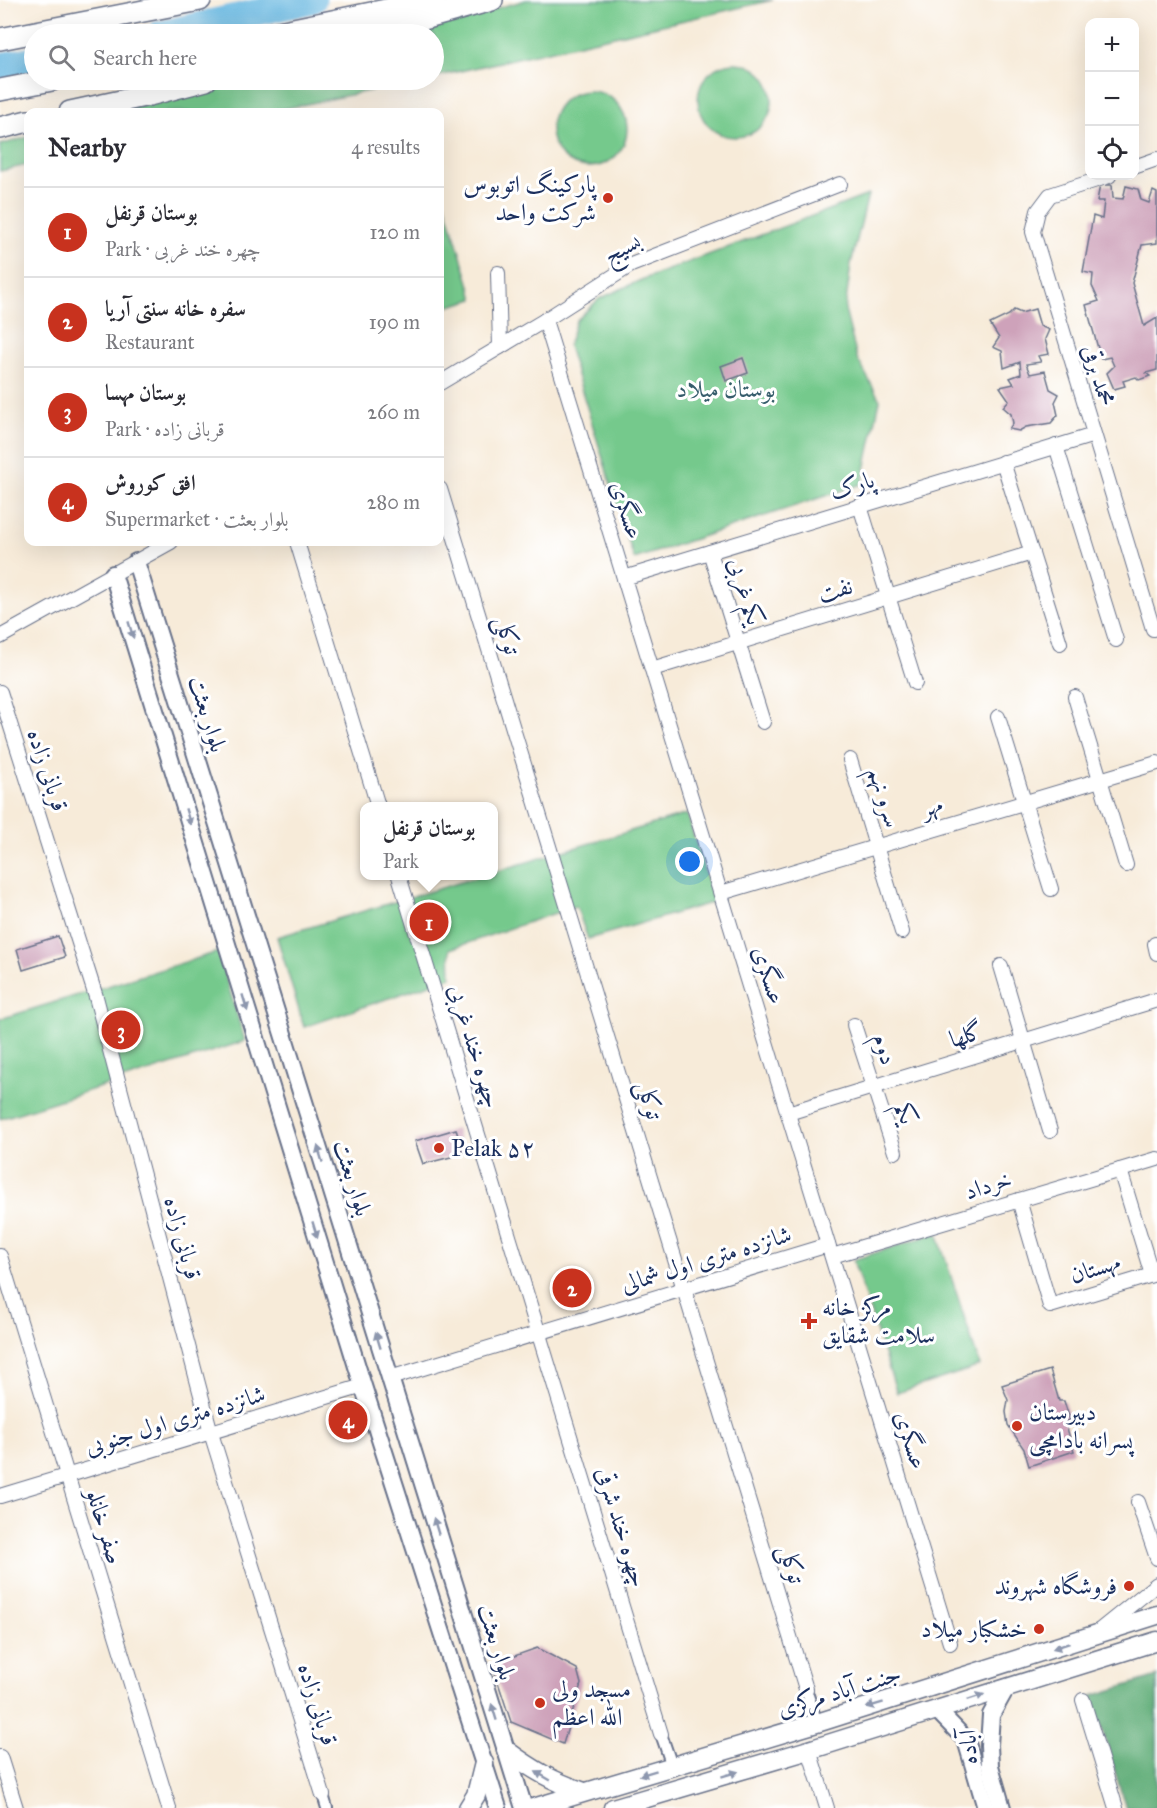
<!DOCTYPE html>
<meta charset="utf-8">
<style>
body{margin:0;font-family:"IM FELL Great Primer",Amiri,serif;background:#f2f2f3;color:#2b2b33}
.controls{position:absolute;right:18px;top:18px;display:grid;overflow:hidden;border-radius:12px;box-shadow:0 6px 24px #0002}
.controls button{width:54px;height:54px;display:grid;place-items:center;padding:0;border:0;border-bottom:2px solid #e1e1e2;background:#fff;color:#2b2b33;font:30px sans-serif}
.you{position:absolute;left:690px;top:862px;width:21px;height:21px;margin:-15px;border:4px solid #fff;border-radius:50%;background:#1a73e8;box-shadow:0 0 0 9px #1a73e833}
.badge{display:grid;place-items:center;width:39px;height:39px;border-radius:50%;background:#c8321e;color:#fff;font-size:20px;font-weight:700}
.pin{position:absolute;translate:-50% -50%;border:3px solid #fff;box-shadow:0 2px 6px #0006}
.popup{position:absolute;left:360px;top:802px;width:138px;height:78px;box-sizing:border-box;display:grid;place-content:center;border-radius:12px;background:#fff;filter:drop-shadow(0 2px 4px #0005);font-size:20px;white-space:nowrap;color:#7c7c81}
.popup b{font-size:22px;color:#2b2b33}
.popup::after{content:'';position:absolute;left:50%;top:100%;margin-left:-12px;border:12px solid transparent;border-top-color:#fff}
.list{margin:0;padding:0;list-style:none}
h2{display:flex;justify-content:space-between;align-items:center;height:78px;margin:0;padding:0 24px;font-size:26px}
h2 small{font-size:20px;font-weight:400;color:#7c7c81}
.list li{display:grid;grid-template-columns:39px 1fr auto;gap:18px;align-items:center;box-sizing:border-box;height:90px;padding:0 24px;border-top:2px solid #e1e1e2}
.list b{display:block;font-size:22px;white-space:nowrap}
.list p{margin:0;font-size:20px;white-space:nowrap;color:#7c7c81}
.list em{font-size:20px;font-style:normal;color:#7c7c81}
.icon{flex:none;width:33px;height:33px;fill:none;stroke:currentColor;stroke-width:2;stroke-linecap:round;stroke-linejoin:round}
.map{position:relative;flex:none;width:1157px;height:1808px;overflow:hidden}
.search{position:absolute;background:#fff;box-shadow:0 6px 24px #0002;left:24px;top:24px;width:420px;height:66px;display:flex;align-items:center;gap:15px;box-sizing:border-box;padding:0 21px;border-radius:33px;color:#7c7c81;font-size:22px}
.panel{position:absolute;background:#fff;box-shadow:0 6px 24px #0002;left:24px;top:108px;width:420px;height:438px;border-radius:12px}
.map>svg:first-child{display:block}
.green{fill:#75c98c;stroke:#487c75;stroke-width:1.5}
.forest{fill:#60ad78;stroke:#3e6e6b;stroke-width:1.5}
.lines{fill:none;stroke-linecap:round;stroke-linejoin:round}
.river{stroke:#64b5df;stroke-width:27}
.building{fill:#cea2ba}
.pedestrian-casing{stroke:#687189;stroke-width:14}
.minor-casing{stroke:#687189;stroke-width:16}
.tertiary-casing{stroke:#687189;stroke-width:20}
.secondary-casing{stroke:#687189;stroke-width:21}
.trunk-casing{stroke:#687189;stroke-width:24}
.pedestrian{stroke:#fff;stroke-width:10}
.minor{stroke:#fff;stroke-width:14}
.tertiary{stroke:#fff;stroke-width:16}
.secondary{stroke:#fff;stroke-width:18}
.trunk{stroke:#fff;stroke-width:21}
.oneway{fill:#8d97ae}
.poi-dot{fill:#c8321e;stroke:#fff;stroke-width:2}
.labels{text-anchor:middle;stroke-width:6;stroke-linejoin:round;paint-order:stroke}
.poi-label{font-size:24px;fill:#1b2f5e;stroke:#fff;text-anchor:start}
.street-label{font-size:24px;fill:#1b2f5e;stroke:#fff}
.park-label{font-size:24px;fill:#365d6c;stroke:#fff}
</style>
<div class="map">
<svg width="1157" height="1808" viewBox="0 0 1157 1808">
<rect width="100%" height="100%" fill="#fff"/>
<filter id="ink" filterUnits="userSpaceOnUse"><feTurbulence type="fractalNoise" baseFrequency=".0167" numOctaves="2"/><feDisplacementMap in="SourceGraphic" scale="12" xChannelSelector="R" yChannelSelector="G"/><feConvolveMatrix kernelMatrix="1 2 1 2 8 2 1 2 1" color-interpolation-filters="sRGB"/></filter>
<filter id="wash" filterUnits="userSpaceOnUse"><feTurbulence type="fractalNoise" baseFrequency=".008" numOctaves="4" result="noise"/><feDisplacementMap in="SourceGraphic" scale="24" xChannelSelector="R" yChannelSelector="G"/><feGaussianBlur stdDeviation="1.35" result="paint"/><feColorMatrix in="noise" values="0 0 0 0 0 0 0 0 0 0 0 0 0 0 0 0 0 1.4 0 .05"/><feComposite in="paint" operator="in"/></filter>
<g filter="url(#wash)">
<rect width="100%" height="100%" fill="#f7ebd9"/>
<g class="green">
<polygon points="526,0 773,0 434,77 434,34 403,34"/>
<circle cx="735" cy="100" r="37"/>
<polygon points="226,80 420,80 269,112 113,112"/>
<circle cx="589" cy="129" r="38"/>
<polygon points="28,137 28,165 0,171 0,145"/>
<polygon points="868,195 851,264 845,310 857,358 880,400 862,484 634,559 568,346 576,321 599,299 641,280"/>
<polygon points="445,204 474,299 440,309 440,206"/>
<polygon points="687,814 714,902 588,939 576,906 450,949 451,977 304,1027 277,937 481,876 494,876 494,872"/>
<polygon points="218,952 245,1041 0,1119 0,1019"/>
<polygon points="937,1233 980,1366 897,1393 853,1260"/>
</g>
<polygon class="forest" points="1157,1676 1157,1808 1126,1808 1092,1696"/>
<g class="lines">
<g class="river">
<polyline points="160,34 313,0"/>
<polyline points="0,66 34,59"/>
</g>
</g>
<g id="blocks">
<g class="building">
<polygon points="1100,185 1112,185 1113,198 1123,199 1126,186 1138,189 1141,200 1149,203 1153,191 1157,193 1157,243 1142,245 1132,283 1144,326 1157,318 1157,370 1146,373 1150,376 1139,380 1136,377 1123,381 1125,386 1114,389 1107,373 1114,366 1110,357 1101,359 1086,305 1099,301 1092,286 1093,274 1083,272 1093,216 1102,219 1104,201 1097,201"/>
<polygon points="1035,309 1040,326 1049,330 1045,339 1049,354 1038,356 1041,362 1026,364 1030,374 1045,371 1050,389 1059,394 1055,402 1058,415 1051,423 1026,427 1019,431 1009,429 1013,423 1011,414 1003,407 1009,400 1000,387 1014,384 1010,378 1021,374 1020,362 1004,368 1002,351 993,347 999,338 990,324 1009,315 1014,310 1021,313"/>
<polygon points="743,358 748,373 726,381 721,366"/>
<polygon points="58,936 65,957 23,970 17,949"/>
<polygon points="456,1129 463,1154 423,1164 415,1141"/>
<polygon points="1050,1370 1059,1401 1064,1401 1070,1420 1065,1422 1074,1451 1029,1466 1024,1449 1008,1425 1006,1412 1008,1400 1002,1385"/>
<polygon points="537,1648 577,1669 581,1684 563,1744 511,1722 492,1664"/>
</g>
</g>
</g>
<g filter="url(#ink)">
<use href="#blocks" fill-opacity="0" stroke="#687189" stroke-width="1.5"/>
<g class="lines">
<defs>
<g id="pedestrian">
<polyline points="806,1689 817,1723"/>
<polyline points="661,1734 672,1766"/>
<polyline points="323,1795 327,1808"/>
</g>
<g id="minor">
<polyline points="1134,167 1157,159"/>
<polyline points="1109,176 1050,195 1038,211 1033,232 1153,629 1157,628"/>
<polyline points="498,273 500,347"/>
<polyline points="545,320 950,1643"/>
<polyline points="440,383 545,320 631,265 840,184"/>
<polyline points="1056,446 1116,640"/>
<polyline points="1003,462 1060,643"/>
<polyline points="440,489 806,1689"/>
<polyline points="860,506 915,683"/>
<polyline points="297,542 378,806"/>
<polyline points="710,552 763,722"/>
<polyline points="624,578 1094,435"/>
<polyline points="0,637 171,542"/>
<polyline points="652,669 1032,553"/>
<polyline points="0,692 96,997 211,1433 323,1795"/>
<polyline points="1075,697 1126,865"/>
<polyline points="998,717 1051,889"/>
<polyline points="850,760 902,932"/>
<polyline points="399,876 661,1734"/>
<polyline points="721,893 1157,763"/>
<polyline points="1155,944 1157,953"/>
<polyline points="1001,966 1050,1131"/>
<polyline points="854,1025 895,1152"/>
<polyline points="788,1113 1157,1000"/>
<polyline points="1019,1200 1050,1306 1152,1275 1120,1170"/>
<polyline points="0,1256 169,1808"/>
<polyline points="832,1256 1157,1159"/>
<polyline points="390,1378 828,1245"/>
<polyline points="0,1496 363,1386"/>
<polyline points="1138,1502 1157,1558"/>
<polyline points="1100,1630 1157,1584"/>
<polyline points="1083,1700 1116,1808"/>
<polyline points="809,1750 827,1808"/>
<polyline points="0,1757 16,1808"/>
</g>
<g id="tertiary">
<polyline points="136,562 524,1808"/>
<polyline points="113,574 363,1386 498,1808"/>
<polyline points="937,1710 966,1740 986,1808"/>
<polyline points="1002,1808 990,1766 989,1745 991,1715 1006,1688"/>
</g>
<g id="secondary">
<path d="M506 1750C533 1770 552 1781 584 1792"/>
<polyline points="468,1808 476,1795 484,1763"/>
<polyline points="533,1808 817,1723 1157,1615"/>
<polyline points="613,1808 809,1750 1157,1641"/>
</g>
<g id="trunk">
<polyline points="269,34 435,0"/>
<polyline points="370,34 492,0"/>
<polyline points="0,39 200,0"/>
<polyline points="0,90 52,80"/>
<polyline points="70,112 149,95 206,80"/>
<polyline points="0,128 28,121"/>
</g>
</defs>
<use href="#pedestrian" class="pedestrian-casing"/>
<use href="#minor" class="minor-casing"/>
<use href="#tertiary" class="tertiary-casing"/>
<use href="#secondary" class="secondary-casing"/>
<use href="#trunk" class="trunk-casing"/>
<use href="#pedestrian" class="pedestrian"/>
<use href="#minor" class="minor"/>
<use href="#tertiary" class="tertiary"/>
<use href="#secondary" class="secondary"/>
<use href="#trunk" class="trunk"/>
</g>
<defs><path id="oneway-solid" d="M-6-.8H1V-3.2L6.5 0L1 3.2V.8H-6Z" transform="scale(1.5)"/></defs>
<g class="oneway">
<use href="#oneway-solid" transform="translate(131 630) rotate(73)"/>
<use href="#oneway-solid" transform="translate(188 817) rotate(73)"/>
<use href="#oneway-solid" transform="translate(245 1003) rotate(73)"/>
<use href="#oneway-solid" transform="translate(320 1154) rotate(-107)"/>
<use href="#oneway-solid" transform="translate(315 1230) rotate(73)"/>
<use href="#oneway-solid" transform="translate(378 1340) rotate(-107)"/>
<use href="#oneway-solid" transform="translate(436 1526) rotate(-107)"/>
<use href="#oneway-solid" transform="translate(1061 1646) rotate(162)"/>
<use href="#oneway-solid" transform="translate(976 1697) rotate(-18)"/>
<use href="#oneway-solid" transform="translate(875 1705) rotate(163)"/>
<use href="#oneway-solid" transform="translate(494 1712) rotate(-107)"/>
<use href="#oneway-solid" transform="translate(648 1773) rotate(163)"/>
<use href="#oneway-solid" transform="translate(730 1774) rotate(-17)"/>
<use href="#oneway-solid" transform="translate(543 1776) rotate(-150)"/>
</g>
</g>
<g class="poi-dot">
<circle cx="608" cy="198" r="6"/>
<circle cx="439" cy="1148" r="6"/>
<path d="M806 1312h6v6h6v6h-6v6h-6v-6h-6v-6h6z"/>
<circle cx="1017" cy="1426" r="6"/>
<circle cx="1129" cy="1586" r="6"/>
<circle cx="1039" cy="1629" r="6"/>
<circle cx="540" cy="1703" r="6"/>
</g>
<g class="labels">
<g class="poi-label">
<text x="596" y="192" text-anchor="end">پارکینگ اتوبوس<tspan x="596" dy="28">شرکت واحد</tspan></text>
<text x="451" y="1156">Pelak ۵۲</text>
<text x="822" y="1315">مرکز خانه<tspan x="822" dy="28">سلامت شقایق</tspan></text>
<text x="1029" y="1420">دبیرستان<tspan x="1029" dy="28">پسرانه بادامچی</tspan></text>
<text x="1117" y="1594" text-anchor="end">فروشگاه شهروند</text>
<text x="1027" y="1637" text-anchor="end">خشکبار میلاد</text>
<text x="552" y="1697">مسجد ولی<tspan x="552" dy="28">الله اعظم</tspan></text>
</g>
<g class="street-label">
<text transform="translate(622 248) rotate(-27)" y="8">بسیج</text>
<text transform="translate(1099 375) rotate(73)" y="8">محمد برقی</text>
<text transform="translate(852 485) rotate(-17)" y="8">پارک</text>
<text transform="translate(627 510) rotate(73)" y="8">عسگری</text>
<text transform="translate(835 590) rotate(-17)" y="8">نفت</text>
<text transform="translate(746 591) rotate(73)" y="8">یکم غربی</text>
<text transform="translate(508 635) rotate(73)" y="8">توکلی</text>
<text transform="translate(208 714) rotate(73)" y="8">بلوار بعثت</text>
<text transform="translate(48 770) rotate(72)" y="8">قربانی زاده</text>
<text transform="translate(885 797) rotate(73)" y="8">سرو نهم</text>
<text transform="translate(932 806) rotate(-17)" y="8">مهر</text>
<text transform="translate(769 975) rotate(73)" y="8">عسگری</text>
<text transform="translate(966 1035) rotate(-17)" y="8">گلها</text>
<text transform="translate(475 1046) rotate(73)" y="8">چهره خند غربی</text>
<text transform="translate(885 1049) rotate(72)" y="8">دوم</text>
<text transform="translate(650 1100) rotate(73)" y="8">توکلی</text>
<text transform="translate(906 1113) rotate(72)" y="8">یکم</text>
<text transform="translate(353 1178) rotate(73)" y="8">بلوار بعثت</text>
<text transform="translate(988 1185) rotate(-17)" y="8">خرداد</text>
<text transform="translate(183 1238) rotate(75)" y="8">قربانی زاده</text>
<text transform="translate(706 1259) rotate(-17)" y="8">شانزده متری اول شمالی</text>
<text transform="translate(1095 1268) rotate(-17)" y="8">مهستان</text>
<text transform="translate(175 1420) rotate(-17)" y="8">شانزده متری اول جنوبی</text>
<text transform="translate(911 1440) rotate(73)" y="8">عسگری</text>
<text transform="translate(105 1526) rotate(73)" y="8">صفر خانلو</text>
<text transform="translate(622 1527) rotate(73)" y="8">چهره خند شرقی</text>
<text transform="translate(792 1564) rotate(73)" y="8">توکلی</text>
<text transform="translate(497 1642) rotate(73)" y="8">بلوار بعثت</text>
<text transform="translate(839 1691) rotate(-17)" y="8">جنت آباد مرکزی</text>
<text transform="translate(318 1704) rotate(73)" y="8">قربانی زاده</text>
<text transform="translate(968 1747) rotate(-92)" y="8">آباده</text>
</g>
<g class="park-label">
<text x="726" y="397">بوستان میلاد</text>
</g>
</g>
</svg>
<div class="controls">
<button>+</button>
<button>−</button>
<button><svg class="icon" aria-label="locate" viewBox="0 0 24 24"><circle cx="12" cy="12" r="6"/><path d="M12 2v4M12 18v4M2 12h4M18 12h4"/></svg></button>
</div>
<div class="you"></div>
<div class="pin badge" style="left:429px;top:922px">1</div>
<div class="popup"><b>بوستان قرنفل</b>Park</div>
<div class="pin badge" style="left:572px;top:1288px">2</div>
<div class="pin badge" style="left:121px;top:1030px">3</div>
<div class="pin badge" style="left:348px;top:1420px">4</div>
<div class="search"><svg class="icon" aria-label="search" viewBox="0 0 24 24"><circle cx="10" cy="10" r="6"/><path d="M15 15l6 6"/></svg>Search here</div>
<section class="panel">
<h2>Nearby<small>4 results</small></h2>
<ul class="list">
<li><span class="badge">1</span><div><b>بوستان قرنفل</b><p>Park · چهره خند غربی</p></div><em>120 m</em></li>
<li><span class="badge">2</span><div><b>سفره خانه سنتی آریا</b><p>Restaurant</p></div><em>190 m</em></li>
<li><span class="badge">3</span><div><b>بوستان مهسا</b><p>Park · قربانی زاده</p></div><em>260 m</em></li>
<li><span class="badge">4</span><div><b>افق کوروش</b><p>Supermarket · بلوار بعثت</p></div><em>280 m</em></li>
</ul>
</section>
</div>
